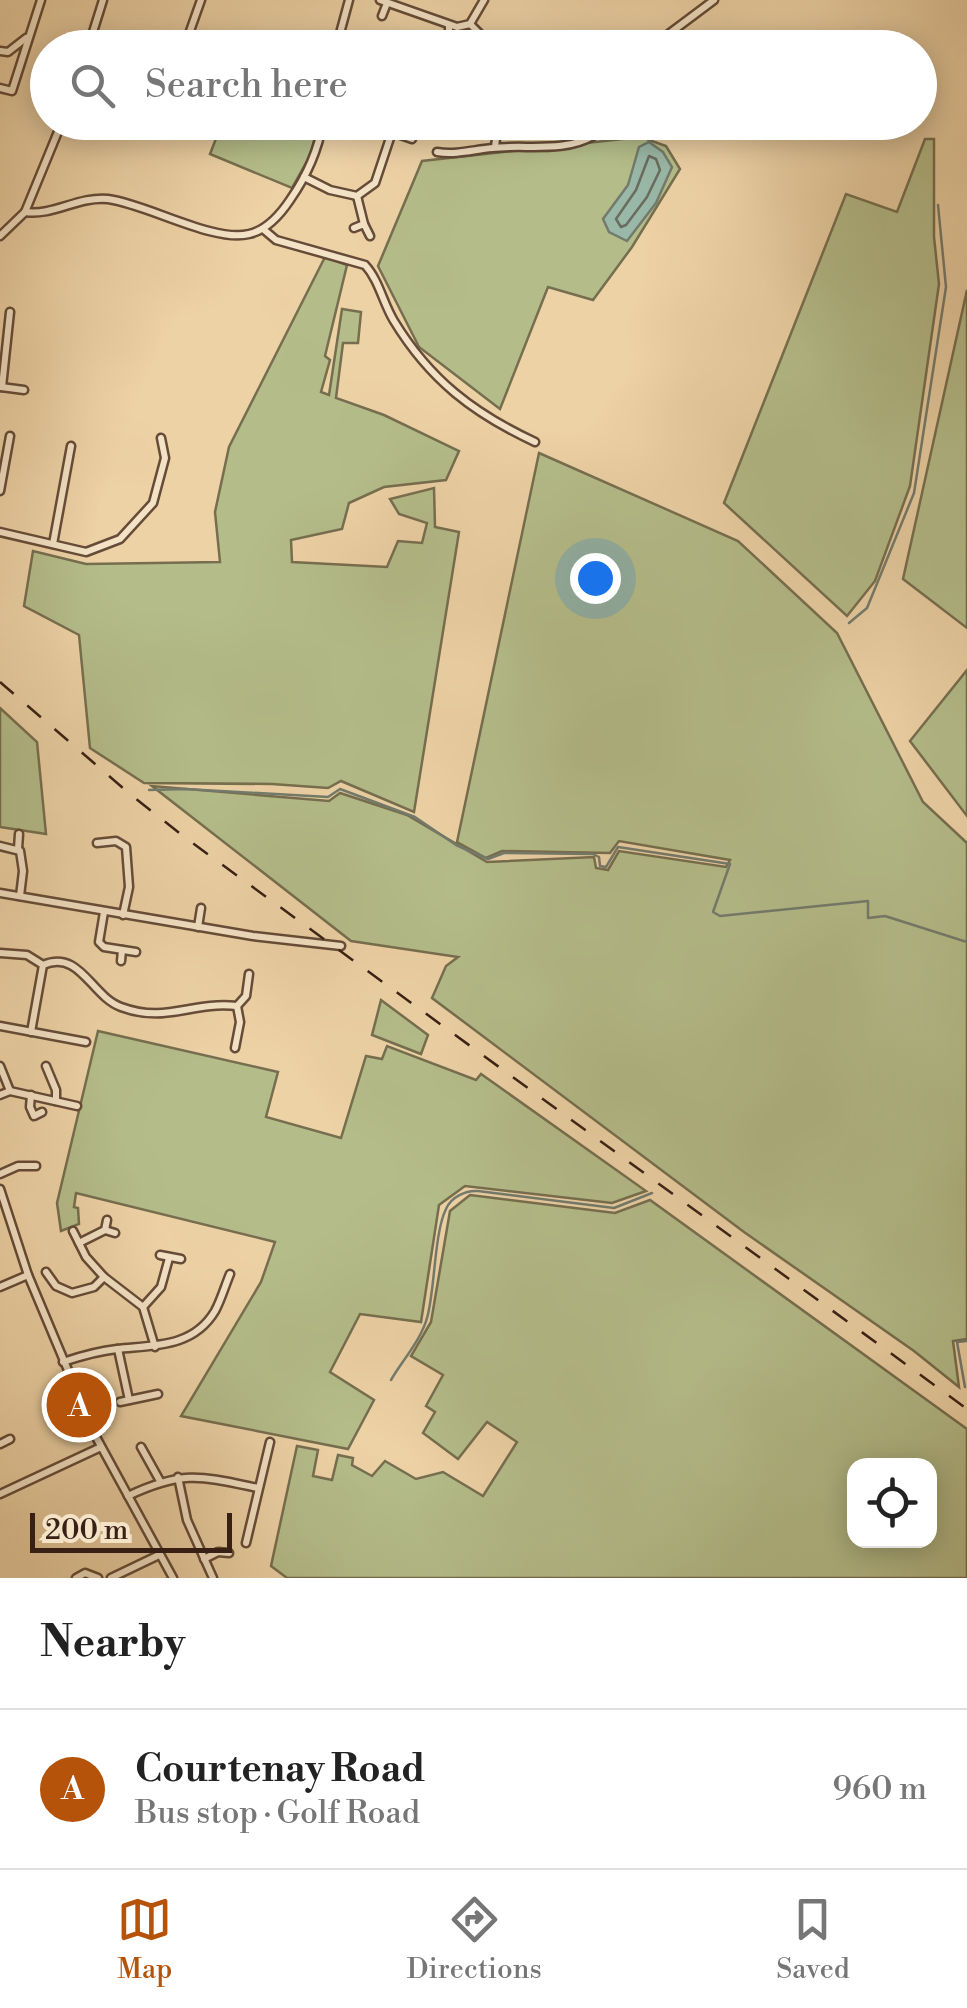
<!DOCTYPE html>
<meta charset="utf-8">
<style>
body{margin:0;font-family:"Libre Bodoni",serif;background:#f2f2f2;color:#222}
.controls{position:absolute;right:30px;bottom:30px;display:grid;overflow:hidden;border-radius:20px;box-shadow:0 5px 25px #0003}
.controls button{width:90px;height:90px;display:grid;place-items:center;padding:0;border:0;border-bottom:2px solid #e0e0e0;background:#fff;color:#222;font:50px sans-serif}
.scale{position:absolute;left:30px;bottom:25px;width:202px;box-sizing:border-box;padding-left:10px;border:5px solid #392014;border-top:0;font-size:28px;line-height:35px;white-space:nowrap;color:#392014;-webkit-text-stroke:8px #f3e2c5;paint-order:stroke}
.you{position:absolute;left:595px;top:578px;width:35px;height:35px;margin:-25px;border:8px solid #fff;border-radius:50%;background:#1a73e8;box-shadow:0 0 0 15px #1a73e833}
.badge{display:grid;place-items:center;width:65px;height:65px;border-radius:50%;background:#b45309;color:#fff;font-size:32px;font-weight:700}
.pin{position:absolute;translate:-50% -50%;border:5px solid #fff;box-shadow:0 2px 10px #0006}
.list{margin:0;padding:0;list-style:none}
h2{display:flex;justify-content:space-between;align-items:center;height:130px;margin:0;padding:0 40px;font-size:42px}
h2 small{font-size:32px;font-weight:400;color:#767676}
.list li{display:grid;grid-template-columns:65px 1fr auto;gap:30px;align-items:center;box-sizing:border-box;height:160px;padding:0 40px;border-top:2px solid #e0e0e0}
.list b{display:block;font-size:38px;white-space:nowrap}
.list p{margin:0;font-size:32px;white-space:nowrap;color:#767676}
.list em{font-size:32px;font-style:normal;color:#767676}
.icon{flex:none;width:55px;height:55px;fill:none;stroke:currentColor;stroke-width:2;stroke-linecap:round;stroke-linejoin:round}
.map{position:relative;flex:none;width:967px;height:1578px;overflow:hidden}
.search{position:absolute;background:#fff;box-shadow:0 5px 25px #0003;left:30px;right:30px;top:30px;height:110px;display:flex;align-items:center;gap:25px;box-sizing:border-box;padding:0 35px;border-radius:55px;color:#767676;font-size:38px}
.sheet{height:290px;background:#fff}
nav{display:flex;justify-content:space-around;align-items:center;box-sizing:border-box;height:140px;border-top:2px solid #e0e0e0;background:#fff;font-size:28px;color:#767676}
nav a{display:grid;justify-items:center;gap:5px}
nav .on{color:#b45309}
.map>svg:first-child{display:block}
.green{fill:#b4bd8a;stroke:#766e4f;stroke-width:2.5;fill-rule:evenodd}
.water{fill:#99b8a8;stroke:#737b6d;stroke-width:2.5}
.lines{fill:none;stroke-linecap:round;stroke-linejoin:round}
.shore{stroke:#696c5e;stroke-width:2.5}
.stream{stroke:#737b6d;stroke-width:2.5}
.minor-casing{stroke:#664c38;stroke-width:11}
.minor{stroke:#f3e2c5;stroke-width:6}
.rail{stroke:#392014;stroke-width:2.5;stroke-dasharray:18 18;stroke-linecap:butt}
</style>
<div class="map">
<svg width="967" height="1578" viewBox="0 0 967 1578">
<rect width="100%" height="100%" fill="#edd2a6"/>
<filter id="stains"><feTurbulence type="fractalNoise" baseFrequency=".002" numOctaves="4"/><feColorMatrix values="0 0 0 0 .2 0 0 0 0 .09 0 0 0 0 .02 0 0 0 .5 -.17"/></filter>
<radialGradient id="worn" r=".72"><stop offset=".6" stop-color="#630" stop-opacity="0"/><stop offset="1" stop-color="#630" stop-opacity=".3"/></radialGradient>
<g class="green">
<polygon points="222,123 318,123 311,154 292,188 210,154"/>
<polygon points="641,137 666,146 680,169 632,247 593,300 548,287 500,409 419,347 378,266 422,161"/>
<polygon points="925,139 934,139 934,237 939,284 910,486 875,581 847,616 724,503 846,194 897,212"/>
<polygon points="325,257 347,265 325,356 330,360 321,392 329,395 342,309 361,312 358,343 343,343 336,398 384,415 459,451 446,480 384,487 349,503 342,529 291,540 292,562 387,567 398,541 422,543 427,523 399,514 390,499 434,488 435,527 459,532 414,812 341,781 328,788 272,784 144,783 90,748 79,635 24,606 33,551 86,564 220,562 215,512 229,447"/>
<polygon points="967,290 967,628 903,579"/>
<polygon points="539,453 738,541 837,633 923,802 967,843 967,1339 953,1341 959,1387 914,1351 744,1232 432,998 446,966 458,957 351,941 152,786 329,801 340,793 407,815 487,862 594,857 596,868 608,870 619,851 726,867 730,860 619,841 610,853 502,851 486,858 457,842"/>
<polygon points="967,670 967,816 910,741"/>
<polygon points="0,708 37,742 46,834 0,827"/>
<polygon points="381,1000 428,1035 421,1054 372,1035"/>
<polygon points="98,1031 278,1072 266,1117 341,1138 366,1056 382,1059 387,1046 476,1080 481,1074 646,1191 612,1203 465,1186 439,1205 421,1322 360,1314 330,1372 374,1400 348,1449 181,1416 261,1282 275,1242 76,1193 74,1207 78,1208 79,1224 61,1231 57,1203"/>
<path d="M470 1195 615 1213 650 1200 967 1429V1578H287L271 1566 297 1446 318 1450 313 1476 332 1480 338 1455 353 1458 352 1465 372 1476 385 1461 416 1479 443 1472 483 1496 517 1442 487 1422 458 1459 423 1433 435 1412 426 1406 443 1375 411 1356 431 1322 450 1211ZM854 1466H930V1540H854Z"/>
</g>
<polygon class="water" points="649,142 663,152 672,167 656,203 627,241 609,232 603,219 628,185 639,147"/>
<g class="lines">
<polygon class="shore" points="649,156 656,159 660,170 647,197 626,225 621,227 616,219 636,190"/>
<g class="stream">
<polyline points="849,623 867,608 914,493 946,287 938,205"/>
<polyline points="149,790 185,789 328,797 340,789 415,817 456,845 488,859 504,853 593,854 599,857 600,866 606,867 618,847 730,864 713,912 720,916 868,901 868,918 885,916 967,942"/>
<path d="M391 1380C402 1361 421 1340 427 1318 435 1291 434 1233 446 1209 451 1197 466 1190 478 1191L614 1208 652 1193"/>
<polyline points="965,1387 957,1342 967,1341"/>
</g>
<defs>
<g id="minor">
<polyline points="380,0 457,27 470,24 484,0"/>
<polyline points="382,16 387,3"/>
<polyline points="470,24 494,48"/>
<polyline points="88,48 103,0"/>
<polyline points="184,48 201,0"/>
<polyline points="267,48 269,41"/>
<polyline points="336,48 349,0"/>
<polyline points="449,48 449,26"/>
<polyline points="650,48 714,0"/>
<polyline points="0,51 8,52 26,38"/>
<polyline points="0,88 12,91 41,0"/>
<polyline points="381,122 392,132 412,139"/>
<polyline points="495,147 498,122"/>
<path d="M437 152C457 155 472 150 492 148 524 144 564 153 593 136L599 122"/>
<polyline points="304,177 330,190 357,196 375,183 392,132"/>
<polyline points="357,196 364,224"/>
<path d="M25 212C54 216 78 196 108 199 147 204 214 243 249 234 267 230 280 215 290 200 306 177 318 151 323 122"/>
<polyline points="354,228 364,224 370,236"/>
<path d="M263 229 276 240 365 265C379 280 383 303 394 321 430 380 473 413 535 442"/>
<polyline points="0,236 25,212 62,122"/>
<polyline points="1,387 24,390"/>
<polyline points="2,387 10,312"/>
<polyline points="0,491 10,436"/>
<polyline points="0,532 86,552 120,539 153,503 165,458 161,438"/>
<polyline points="53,544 71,446"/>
<polyline points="97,843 116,841 126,847 129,887 123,915"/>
<polyline points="0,846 20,851 23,871 20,896"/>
<polyline points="18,849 19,834"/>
<polyline points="0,893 253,936 341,946"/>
<polyline points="104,912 99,942 104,947 136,952"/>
<polyline points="198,927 201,908"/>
<polyline points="0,953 27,955 43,965 31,1032"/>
<polyline points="121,961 122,950"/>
<path d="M43 965C80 949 91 996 121 1007 167 1024 191 1001 237 1006L246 996 249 974"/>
<polyline points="0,1026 86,1042"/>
<polyline points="235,1048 240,1022 237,1006"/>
<polyline points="0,1066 10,1091"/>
<polyline points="46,1066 56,1090 56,1101"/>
<polyline points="0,1095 10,1091 77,1106"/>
<polyline points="31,1095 30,1107 34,1116 42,1112"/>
<polyline points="0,1174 18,1166 36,1166"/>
<polyline points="0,1189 28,1275 96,1437 173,1578"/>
<polyline points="105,1230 115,1233"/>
<polyline points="73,1231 86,1257 104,1277 143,1307 155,1347"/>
<polyline points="79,1243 105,1230 107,1220"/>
<polyline points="160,1255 181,1259"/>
<polyline points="46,1272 56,1286 72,1293 94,1287 104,1277"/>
<polyline points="0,1287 28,1275"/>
<polyline points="143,1307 161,1287 169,1258"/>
<polyline points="118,1349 129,1400"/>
<path d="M63 1362C81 1356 98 1351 117 1349 153 1345 193 1348 215 1311 221 1300 225 1286 230 1274"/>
<polyline points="120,1402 158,1394"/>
<polyline points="0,1444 10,1439"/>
<polyline points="141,1447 160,1481"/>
<polyline points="178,1477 187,1520 213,1578"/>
<polyline points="0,1494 101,1447"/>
<path d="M128 1496C183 1470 201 1476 258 1488"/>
<polyline points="246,1543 270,1442"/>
<polyline points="204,1559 218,1552 229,1553"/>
<polyline points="76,1578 85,1573 98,1578"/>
<polyline points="111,1578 159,1555"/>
</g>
</defs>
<use href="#minor" class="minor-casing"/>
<use href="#minor" class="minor"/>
<polyline class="rail" points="0,682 131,795 187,839 967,1409"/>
</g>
<rect width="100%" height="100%" filter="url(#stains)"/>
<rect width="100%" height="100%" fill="url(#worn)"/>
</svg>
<div class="controls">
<button><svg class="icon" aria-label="locate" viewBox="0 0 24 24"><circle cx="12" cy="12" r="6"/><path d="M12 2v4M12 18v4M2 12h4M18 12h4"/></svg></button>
</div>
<div class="scale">200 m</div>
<div class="you"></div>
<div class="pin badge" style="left:79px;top:1405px">A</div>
<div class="search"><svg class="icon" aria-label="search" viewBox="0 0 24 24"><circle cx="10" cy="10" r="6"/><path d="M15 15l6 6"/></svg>Search here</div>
</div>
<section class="sheet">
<h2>Nearby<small></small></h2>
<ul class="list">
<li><span class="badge">A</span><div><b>Courtenay Road</b><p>Bus stop · Golf Road</p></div><em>960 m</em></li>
</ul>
</section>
<nav>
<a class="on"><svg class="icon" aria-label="map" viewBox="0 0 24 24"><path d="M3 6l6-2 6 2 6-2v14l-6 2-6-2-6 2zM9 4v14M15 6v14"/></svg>Map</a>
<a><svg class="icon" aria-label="directions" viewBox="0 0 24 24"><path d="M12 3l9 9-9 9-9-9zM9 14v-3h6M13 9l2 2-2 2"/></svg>Directions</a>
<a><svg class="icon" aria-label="saved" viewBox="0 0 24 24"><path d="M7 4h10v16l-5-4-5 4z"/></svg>Saved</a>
</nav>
